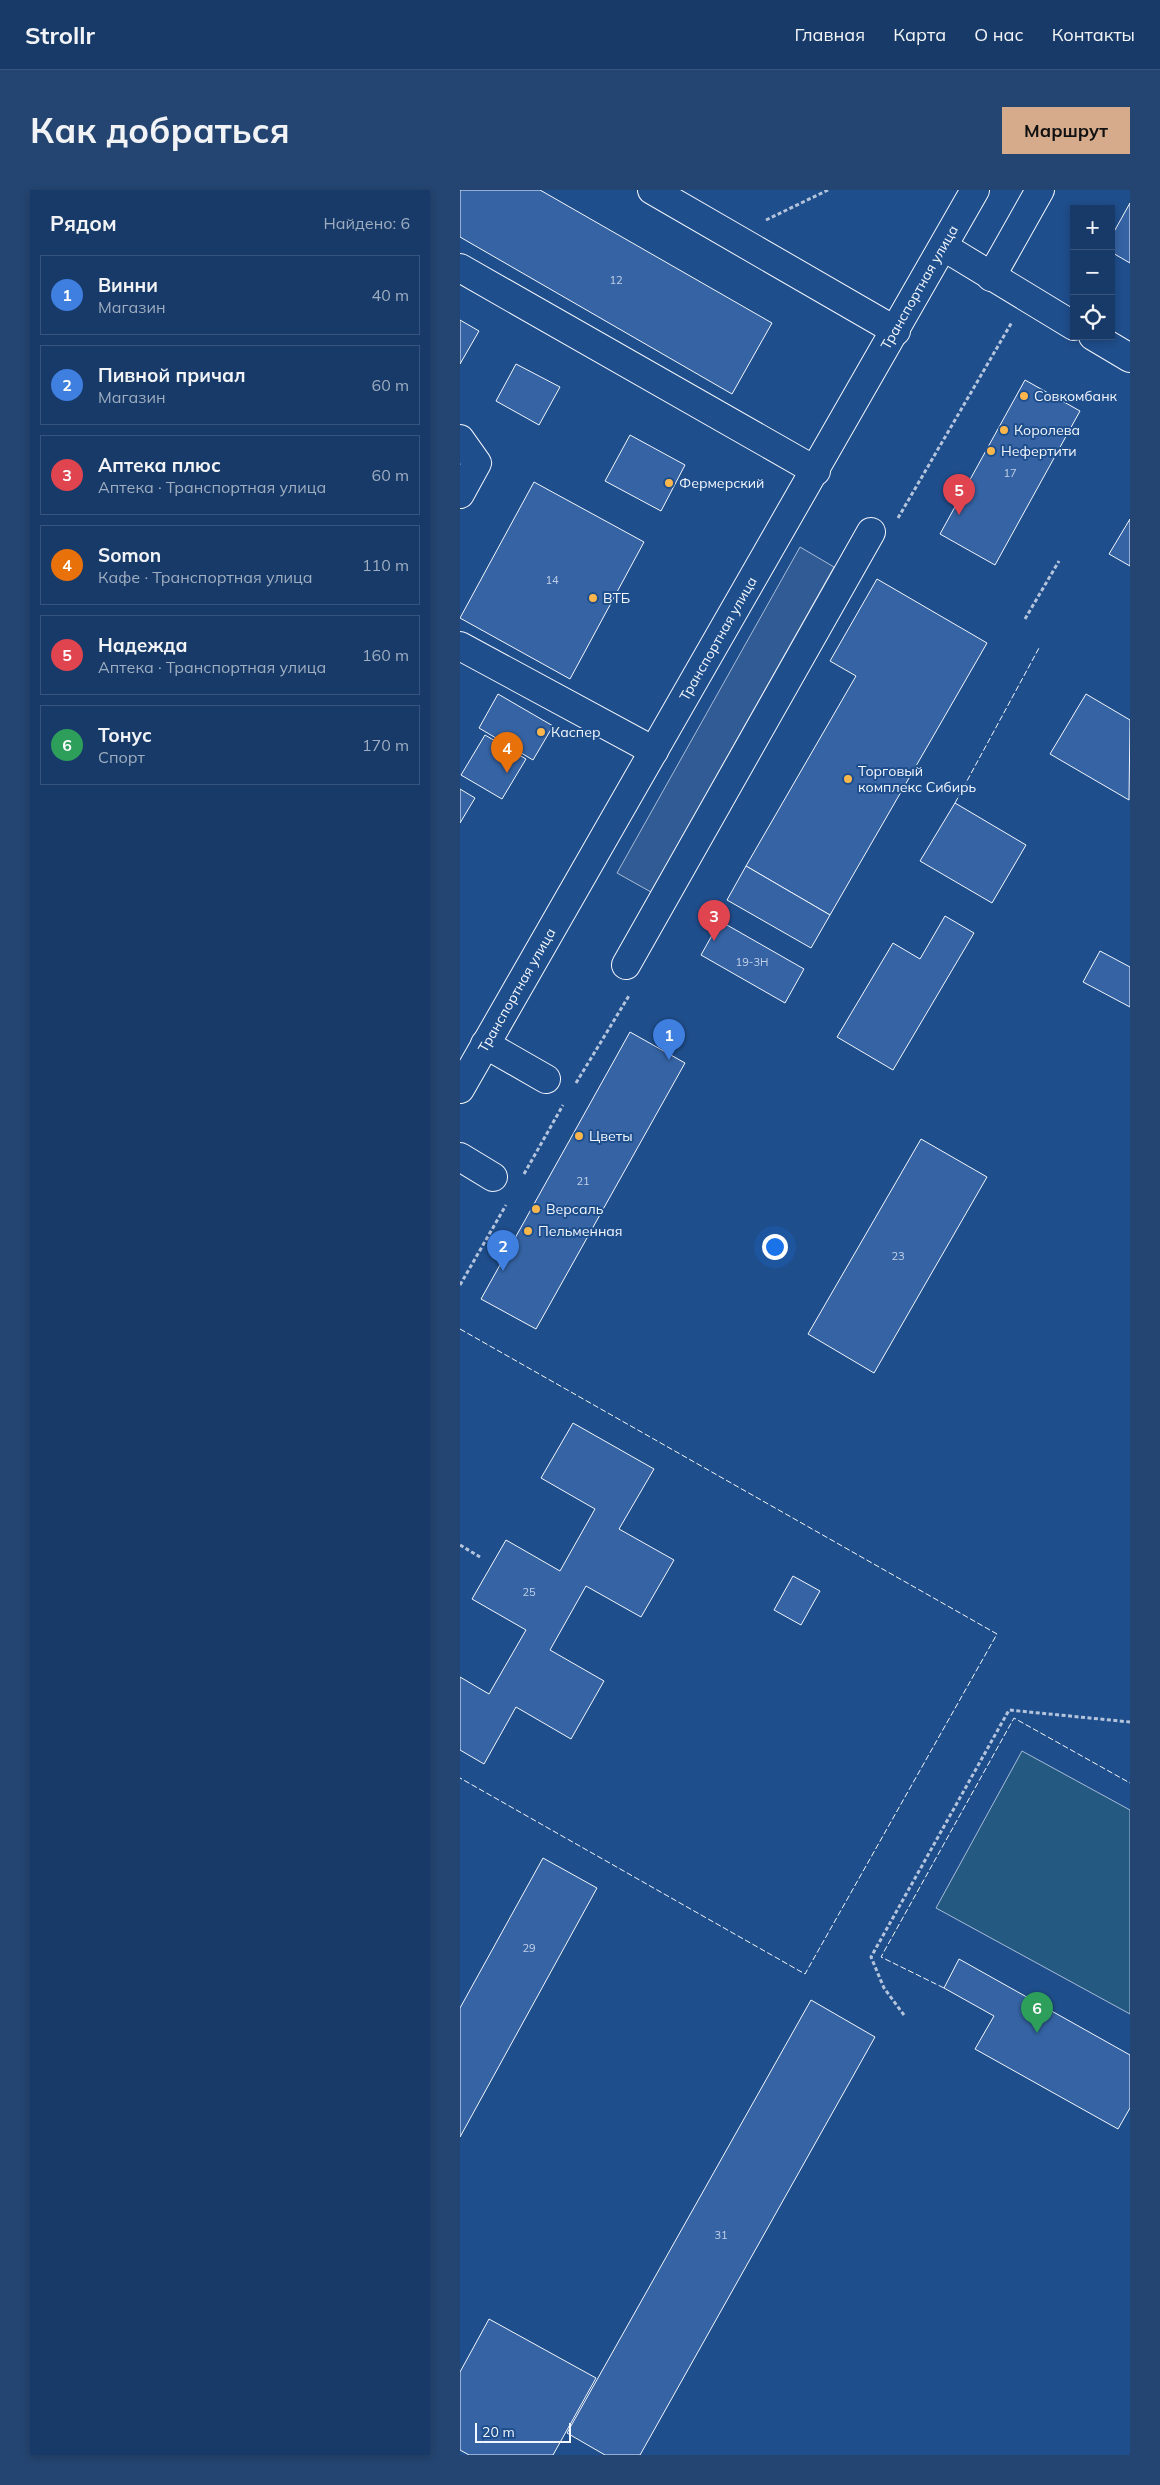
<!DOCTYPE html>
<html lang="ru">
<meta charset="utf-8">
<style>
body{margin:0;font-family:Mulish,sans-serif;background:#244571;color:#f1f3f6}
.controls{position:absolute;right:15px;top:15px;display:grid;overflow:hidden;border-radius:0px;box-shadow:0 2px 8px #0003}
.controls button{width:45px;height:45px;display:grid;place-items:center;padding:0;border:0;border-bottom:1px solid #36547d;background:#173a69;color:#f1f3f6;font:25px sans-serif}
.scale{position:absolute;left:15px;bottom:12px;width:96px;box-sizing:border-box;padding-left:5px;border:2px solid #f2f6ff;border-top:0;font-size:14px;line-height:18px;white-space:nowrap;color:#f2f6ff;-webkit-text-stroke:4px #1f4e8c;paint-order:stroke}
.you{position:absolute;left:314px;top:1056px;width:18px;height:18px;margin:-12px;border:4px solid #fff;border-radius:50%;background:#1a73e8;box-shadow:0 0 0 8px #1a73e833}
.badge{display:grid;place-items:center;width:32px;height:32px;border-radius:50%;background:#d6ab8b;color:#fff;font-size:16px;font-weight:700}
.pin{position:absolute;translate:-50% -41px;filter:drop-shadow(0 1px 2px #0008)}
.pin::after{content:'';position:absolute;top:26px;width:18px;height:15px;background:inherit;clip-path:polygon(0 0,100% 0,50% 100%)}
.list{margin:0;padding:0;list-style:none}
h2{display:flex;justify-content:space-between;align-items:center;height:65px;margin:0;padding:0 20px;font-size:21px}
h2 small{font-size:16px;font-weight:400;color:#9eadc0}
.list li{display:grid;grid-template-columns:32px 1fr auto;gap:15px;align-items:center;box-sizing:border-box;height:80px;margin:0 10px 10px;padding:0 10px;border:1px solid #36547d;border-radius:0px}
.list b{display:block;font-size:19px;white-space:nowrap}
.list p{margin:0;font-size:16px;white-space:nowrap;color:#9eadc0}
.list em{font-size:16px;font-style:normal;color:#9eadc0}
.icon{flex:none;width:28px;height:28px;fill:none;stroke:currentColor;stroke-width:2;stroke-linecap:round;stroke-linejoin:round}
.map{position:relative;flex:none;width:670px;height:2265px;overflow:hidden;border-radius:0px}
header{display:flex;align-items:center;gap:30px;box-sizing:border-box;height:70px;padding:0 25px;background:#173a69;border-bottom:1px solid #36547d}
header strong{font-size:24px}
nav{display:flex;gap:28px;margin-inline-start:auto;font-size:18px}
.intro{display:flex;align-items:center;justify-content:space-between;box-sizing:border-box;height:120px;padding:0 30px}
h1{margin:0;font-size:35px}
.button{padding:12px 22px;border-radius:0px;background:#d6ab8b;color:#111;font-size:18px;font-weight:700}
main{display:flex;gap:30px;padding:0 30px}
aside{flex:1;background:#173a69;border-radius:0px;box-shadow:0 2px 8px #0003}
.map>svg:first-child{display:block}
.green{fill:#245a82;stroke:#a8bbd7}
.parking{fill:#305b95;stroke:#a8bbd7}
.building{fill:#3563a3;stroke:#f2f6ff}
.lines{fill:none;stroke-linecap:round;stroke-linejoin:round}
.minor-casing{stroke:#f2f6ff;stroke-width:30}
.path{stroke:#b3c4dc;stroke-width:3;stroke-dasharray:4 2.5;stroke-linecap:butt}
.minor{stroke:#1f4e8c;stroke-width:28}
.fence{stroke:#f2f6ff;stroke-width:1;stroke-dasharray:6 2.5;stroke-linecap:butt}
.poi-dot{fill:#ffb74d;stroke:#1f4e8c;stroke-width:2}
.labels{text-anchor:middle;stroke-width:4;stroke-linejoin:round;paint-order:stroke}
.number-label{font-size:11px;fill:#c3d1e8}
.street-label{font-size:14px;fill:#f2f6ff;stroke:#1f4e8c}
.poi-label{font-size:14px;fill:#f2f6ff;stroke:#1f4e8c;text-anchor:start}
</style>
<header>
<strong>Strollr</strong>
<nav><a>Главная</a><a>Карта</a><a>О нас</a><a>Контакты</a></nav>
</header>
<div class="intro"><h1>Как добраться</h1><a class="button">Маршрут</a></div>
<main>
<aside>
<h2>Рядом<small>Найдено: 6</small></h2>
<ul class="list">
<li><span class="badge" style="background:#3f7fe0">1</span><div><b>Винни</b><p>Магазин</p></div><em>40 m</em></li>
<li><span class="badge" style="background:#3f7fe0">2</span><div><b>Пивной причал</b><p>Магазин</p></div><em>60 m</em></li>
<li><span class="badge" style="background:#e0444e">3</span><div><b>Аптека плюс</b><p>Аптека · Транспортная улица</p></div><em>60 m</em></li>
<li><span class="badge" style="background:#e8710a">4</span><div><b>Somon</b><p>Кафе · Транспортная улица</p></div><em>110 m</em></li>
<li><span class="badge" style="background:#e0444e">5</span><div><b>Надежда</b><p>Аптека · Транспортная улица</p></div><em>160 m</em></li>
<li><span class="badge" style="background:#2e9e5b">6</span><div><b>Тонус</b><p>Спорт</p></div><em>170 m</em></li>
</ul>
</aside>
<div class="map">
<svg width="670" height="2265" viewBox="0 0 670 2265">
<rect width="100%" height="100%" fill="#1f4e8c"/>
<polygon class="green" points="562,1561 670,1620 670,1824 476,1718"/>
<polygon class="parking" points="340,357 374,377 191,702 157,683"/>
<g class="building">
<polygon points="0,0 80,0 312,133 272,204 0,47"/>
<polygon points="670,13 670,73 651,62 651,47"/>
<polygon points="0,130 19,141 0,174"/>
<polygon points="56,174 100,197 79,235 36,211"/>
<polygon points="565,190 620,221 535,375 480,344"/>
<polygon points="170,245 225,275 201,321 145,291"/>
<polygon points="74,292 184,352 110,489 0,428"/>
<polygon points="670,329 670,376 649,364"/>
<polygon points="417,389 527,453 370,725 286,676 396,486 370,471"/>
<polygon points="38,504 93,536 73,570 19,538"/>
<polygon points="626,504 670,530 669,610 590,564"/>
<polygon points="25,545 66,569 42,609 1,585"/>
<polygon points="0,599 15,608 0,633"/>
<polygon points="495,613 566,655 532,713 460,671"/>
<polygon points="286,676 370,725 351,758 267,710"/>
<polygon points="485,726 514,743 433,880 377,847 433,753 460,769"/>
<polygon points="260,731 344,779 325,813 241,765"/>
<polygon points="640,761 670,777 670,817 623,792"/>
<polygon points="170,842 225,873 76,1139 21,1109"/>
<polygon points="461,949 527,987 414,1183 348,1144"/>
<polygon points="113,1233 194,1279 159,1339 214,1370 181,1427 126,1396 90,1460 144,1491 111,1549 56,1517 24,1574 0,1560 0,1487 29,1504 66,1440 12,1409 46,1350 100,1381 135,1319 81,1288"/>
<polygon points="333,1386 360,1401 341,1435 314,1420"/>
<polygon points="83,1668 137,1698 0,1947 0,1818"/>
<polygon points="499,1769 670,1865 670,1918 658,1939 515,1859 534,1826 484,1798"/>
<polygon points="351,1810 415,1847 180,2265 145,2265 107,2243"/>
<polygon points="29,2129 136,2188 93,2265 9,2265 0,2260 0,2182"/>
</g>
<g class="lines">
<defs>
<g id="minor">
<polyline points="192,0 436,141"/>
<polyline points="484,57 614,136"/>
<polyline points="0,78 356,281"/>
<polyline points="531,87 580,0"/>
<polyline points="633,146 670,168"/>
<polyline points="0,249 17,273 0,304"/>
<polyline points="0,456 194,561"/>
<polyline points="166,775 411,342"/>
<polyline points="25,854 86,889"/>
<path id="s1" d="M0 899 515 0"/>
<polyline points="0,967 33,987"/>
</g>
</defs>
<use href="#minor" class="minor-casing"/>
<g class="path">
<polyline points="306,30 368,0"/>
<polyline points="438,328 552,132"/>
<polyline points="565,429 599,371"/>
<polyline points="116,893 170,804"/>
<polyline points="64,984 103,915"/>
<polyline points="0,1095 46,1015"/>
<polyline points="0,1355 20,1367"/>
<polyline points="444,1825 424,1798 411,1767 549,1520 670,1532"/>
</g>
<use href="#minor" class="minor"/>
<g class="fence">
<polyline points="495,613 579,458"/>
<polyline points="0,1139 537,1444 345,1784 0,1588"/>
<polyline points="484,1798 421,1767 554,1528 670,1593"/>
</g>
</g>
<g class="poi-dot">
<circle cx="564" cy="206" r="5"/>
<circle cx="544" cy="240" r="5"/>
<circle cx="531" cy="261" r="5"/>
<circle cx="209" cy="293" r="5"/>
<circle cx="133" cy="408" r="5"/>
<circle cx="81" cy="542" r="5"/>
<circle cx="388" cy="589" r="5"/>
<circle cx="119" cy="946" r="5"/>
<circle cx="76" cy="1019" r="5"/>
<circle cx="68" cy="1041" r="5"/>
</g>
<g class="labels">
<g class="number-label">
<text x="156" y="94">12</text>
<text x="550" y="287">17</text>
<text x="92" y="394">14</text>
<text x="292" y="776">19-3Н</text>
<text x="123" y="995">21</text>
<text x="438" y="1070">23</text>
<text x="69" y="1406">25</text>
<text x="69" y="1762">29</text>
<text x="261" y="2049">31</text>
</g>
<g class="street-label">
<text dy="5" stroke="none"><textPath href="#s1" startOffset="924">Транспортная улица</textPath></text>
<text dy="5" stroke="none"><textPath href="#s1" startOffset="519">Транспортная улица</textPath></text>
<text dy="5" stroke="none"><textPath href="#s1" startOffset="114">Транспортная улица</textPath></text>
</g>
<g class="poi-label">
<text x="574" y="211">Совкомбанк</text>
<text x="554" y="245">Королева</text>
<text x="541" y="266">Нефертити</text>
<text x="219" y="298">Фермерский</text>
<text x="143" y="413">ВТБ</text>
<text x="91" y="547">Каспер</text>
<text x="398" y="586">Торговый<tspan x="398" dy="16">комплекс Сибирь</tspan></text>
<text x="129" y="951">Цветы</text>
<text x="86" y="1024">Версаль</text>
<text x="78" y="1046">Пельменная</text>
</g>
</g>
</svg>
<div class="controls">
<button>+</button>
<button>−</button>
<button><svg class="icon" aria-label="locate" viewBox="0 0 24 24"><circle cx="12" cy="12" r="6"/><path d="M12 2v4M12 18v4M2 12h4M18 12h4"/></svg></button>
</div>
<div class="scale">20 m</div>
<div class="you"></div>
<div class="pin badge" style="left:209px;top:870px;background:#3f7fe0">1</div>
<div class="pin badge" style="left:43px;top:1081px;background:#3f7fe0">2</div>
<div class="pin badge" style="left:254px;top:751px;background:#e0444e">3</div>
<div class="pin badge" style="left:47px;top:583px;background:#e8710a">4</div>
<div class="pin badge" style="left:499px;top:325px;background:#e0444e">5</div>
<div class="pin badge" style="left:577px;top:1843px;background:#2e9e5b">6</div>
</div>
</main>
